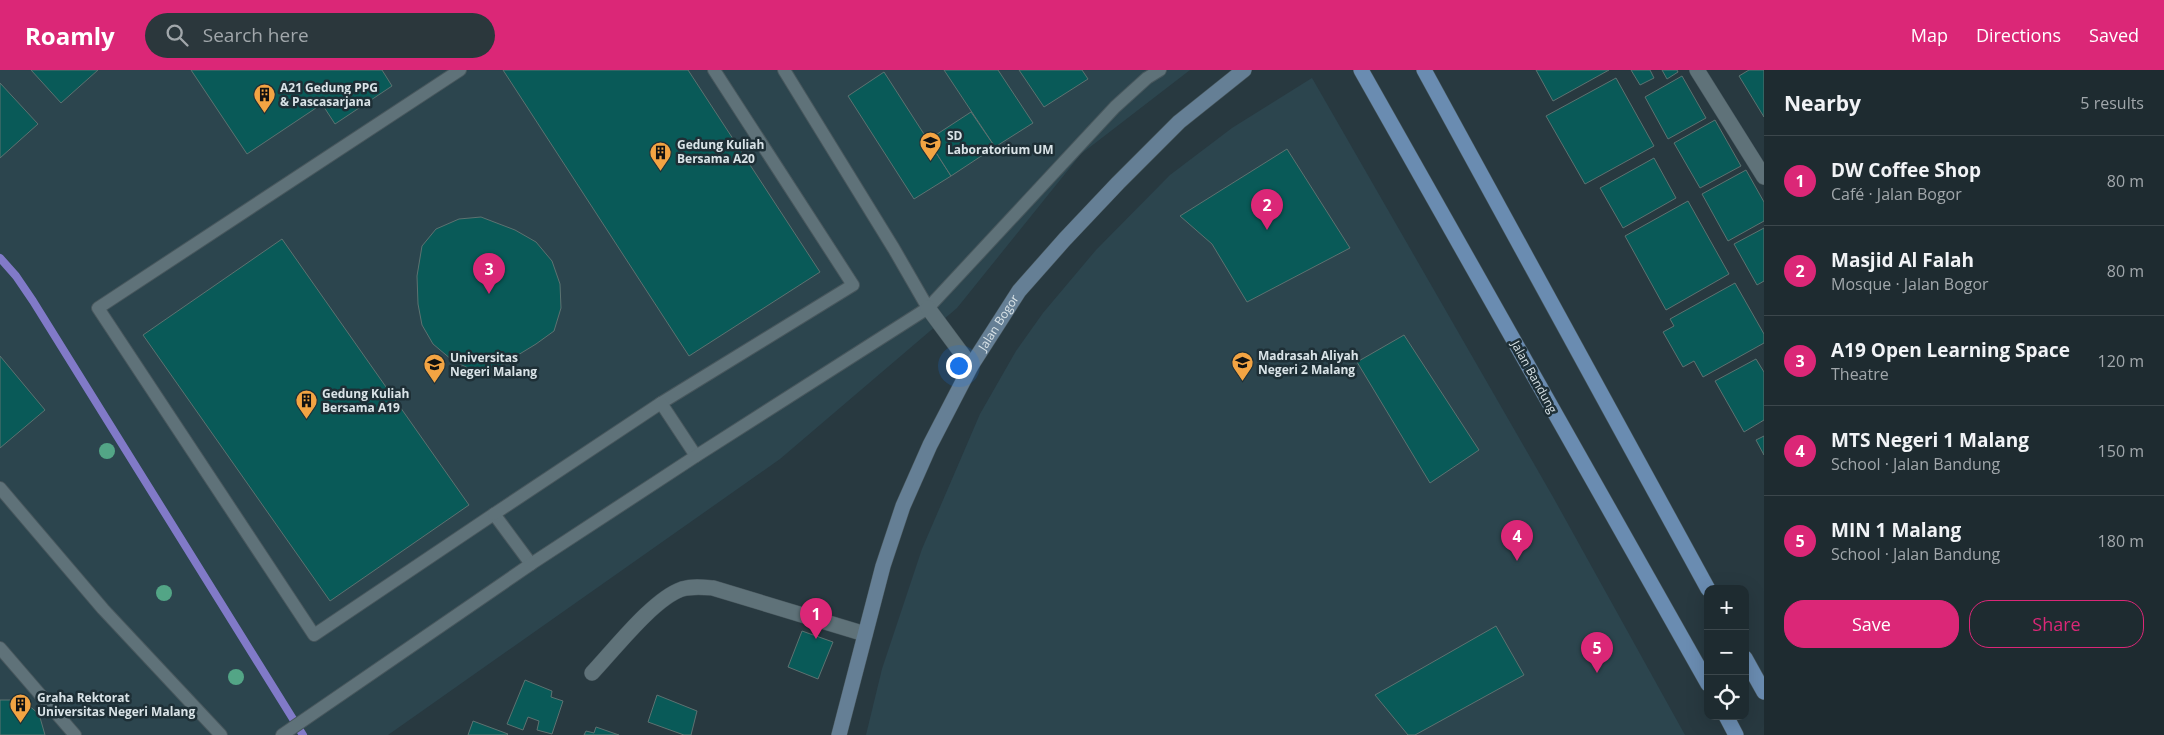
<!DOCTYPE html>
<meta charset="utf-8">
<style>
body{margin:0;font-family:"Open Sans",sans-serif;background:#2b373c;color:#f1f3f6}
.controls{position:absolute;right:15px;bottom:15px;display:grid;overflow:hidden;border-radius:10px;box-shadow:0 5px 20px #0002}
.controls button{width:45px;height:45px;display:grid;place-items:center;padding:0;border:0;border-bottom:1px solid #3c474c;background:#1e2b30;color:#f1f3f6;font:25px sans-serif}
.you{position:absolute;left:958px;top:295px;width:18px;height:18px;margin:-12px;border:4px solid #fff;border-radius:50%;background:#1a73e8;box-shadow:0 0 0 8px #1a73e833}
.badge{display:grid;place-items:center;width:32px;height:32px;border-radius:50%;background:#db2777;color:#fff;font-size:16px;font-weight:700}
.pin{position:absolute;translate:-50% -41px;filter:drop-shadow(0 1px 2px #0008)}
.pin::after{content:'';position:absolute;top:26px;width:18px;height:15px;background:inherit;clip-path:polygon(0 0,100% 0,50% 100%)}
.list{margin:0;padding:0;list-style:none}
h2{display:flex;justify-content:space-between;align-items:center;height:65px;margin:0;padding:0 20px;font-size:21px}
h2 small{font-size:16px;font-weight:400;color:#a1a7ab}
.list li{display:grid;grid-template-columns:32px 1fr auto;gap:15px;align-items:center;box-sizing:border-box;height:90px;padding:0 20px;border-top:1px solid #3c474c}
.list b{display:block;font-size:19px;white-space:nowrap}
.list p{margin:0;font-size:16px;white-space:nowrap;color:#a1a7ab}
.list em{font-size:16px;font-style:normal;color:#a1a7ab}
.actions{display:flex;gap:10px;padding:15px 20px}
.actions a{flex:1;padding:11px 0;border:1px solid #db2777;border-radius:20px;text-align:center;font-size:18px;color:#db2777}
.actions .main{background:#db2777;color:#fff}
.icon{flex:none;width:28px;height:28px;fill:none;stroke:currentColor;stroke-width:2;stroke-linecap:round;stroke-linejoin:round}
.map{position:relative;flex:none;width:1764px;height:665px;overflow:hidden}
header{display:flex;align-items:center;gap:30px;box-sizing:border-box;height:70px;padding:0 25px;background:#db2777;color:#fff}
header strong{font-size:24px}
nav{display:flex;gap:28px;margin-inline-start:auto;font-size:18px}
.search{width:350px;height:45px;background:#2b373c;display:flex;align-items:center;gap:12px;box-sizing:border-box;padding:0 18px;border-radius:28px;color:#a1a7ab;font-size:19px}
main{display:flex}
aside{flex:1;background:#1e2b30}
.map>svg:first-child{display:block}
.built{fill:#2c454e}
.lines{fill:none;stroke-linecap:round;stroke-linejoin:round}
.stream{stroke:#817ac8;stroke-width:8}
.building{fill:#095a58;stroke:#5d7271}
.lane-casing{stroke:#48575d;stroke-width:14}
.street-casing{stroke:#48575d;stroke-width:16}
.secondary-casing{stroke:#48575d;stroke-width:16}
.primary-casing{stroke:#48575d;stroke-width:16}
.lane{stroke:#5f7279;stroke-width:12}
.street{stroke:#5f7279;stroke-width:15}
.secondary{stroke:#657f95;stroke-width:15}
.primary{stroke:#6a8cb1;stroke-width:15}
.tree{fill:#53a586}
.labels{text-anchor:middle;stroke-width:5;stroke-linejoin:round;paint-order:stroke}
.poi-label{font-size:12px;font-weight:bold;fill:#d9e3e7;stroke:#1e2f36;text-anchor:start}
.street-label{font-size:12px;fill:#d9e3e7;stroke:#1e2f36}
</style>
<header>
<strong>Roamly</strong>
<div class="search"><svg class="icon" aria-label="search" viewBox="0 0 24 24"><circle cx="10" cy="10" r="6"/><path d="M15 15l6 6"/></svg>Search here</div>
<nav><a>Map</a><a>Directions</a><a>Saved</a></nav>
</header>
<main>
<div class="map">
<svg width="1764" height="665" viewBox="0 0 1764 665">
<rect width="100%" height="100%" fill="#283940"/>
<g class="built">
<polygon points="0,0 1190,0 1081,84 957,238 780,389 388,665 0,665"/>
<polygon points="1312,8 1553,427 1685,665 866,665 882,599 922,479 980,344 1016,281 1043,243 1096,180 1170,105 1232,58"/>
</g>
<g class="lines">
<polyline class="stream" points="0,188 16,206 33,231 303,665"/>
</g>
<g class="building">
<polygon points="31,0 98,0 61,33"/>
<polygon points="191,0 382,0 392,16 335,54 322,34 247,84"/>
<polygon points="503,0 688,0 820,202 689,286"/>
<polygon points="944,0 998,0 1033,53 995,77"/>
<polygon points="1019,0 1082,0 1088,9 1044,37"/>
<polygon points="1536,0 1609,0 1553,31"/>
<polygon points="1631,0 1650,0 1654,8 1640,15"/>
<polygon points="1662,0 1677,0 1678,2 1667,9"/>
<polygon points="1749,0 1764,0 1764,47 1739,6"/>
<polygon points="884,2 951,106 914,129 848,26"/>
<polygon points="1682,6 1706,48 1668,69 1645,27"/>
<polygon points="1616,8 1654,76 1585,114 1546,46"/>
<polygon points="0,13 38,54 0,88"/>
<polygon points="971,42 995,77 951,106 928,70"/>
<polygon points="1715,50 1741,96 1700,118 1674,73"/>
<polygon points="1287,79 1350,178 1247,232 1212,174 1180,146"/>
<polygon points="1654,88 1676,128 1623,158 1600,118"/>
<polygon points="1746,100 1764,132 1764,151 1728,171 1702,124"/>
<polygon points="1688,131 1729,204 1666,240 1625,166"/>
<polygon points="481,147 515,160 536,172 552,191 560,214 561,238 554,261 536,274 495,299 472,300 452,290 433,274 422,255 418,234 417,206 422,176 436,159 459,149"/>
<polygon points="1764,158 1764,211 1757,215 1734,174"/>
<polygon points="282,169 469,435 330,531 143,265"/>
<polygon points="1735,213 1764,264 1764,273 1703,307 1694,291 1683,297 1663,262 1674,256 1670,249"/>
<polygon points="1404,265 1479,380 1430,413 1357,292"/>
<polygon points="0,286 45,340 0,378"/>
<polygon points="1756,289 1764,302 1764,350 1744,362 1715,311"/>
<polygon points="1764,366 1764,385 1756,370"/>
<polygon points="1496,556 1524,605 1415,665 1408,665 1375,625"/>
<polygon points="802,561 833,572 818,609 788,597"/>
<polygon points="525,610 552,621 551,627 563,631 552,664 537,660 539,651 528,647 523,660 507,654"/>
<polygon points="657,625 697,641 691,665 684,665 648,652"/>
<polygon points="0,630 22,630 39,644 45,665 0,665"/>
<polygon points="473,651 508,664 507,665 468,665"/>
<polygon points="596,657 619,665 584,665 586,661 594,663"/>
</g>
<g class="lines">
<defs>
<g id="lane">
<polyline points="460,0 98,238 314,565 494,444 531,494"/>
<polyline points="784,0 894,179 928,238"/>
<polyline points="661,333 853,215 714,0"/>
<polyline points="0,418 103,539 221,665"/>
<polyline points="494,444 661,333 696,386"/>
<polyline points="0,578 75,665"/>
<polyline points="282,665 531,494 696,386 928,238 1115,37 1147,8 1160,0"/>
</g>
<g id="street">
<polyline points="1697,0 1764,107"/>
<polyline points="928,238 971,296"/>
<path d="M592 603C614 580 653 529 682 519 693 516 702 517 713 518L865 564"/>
</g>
<g id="secondary">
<path id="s1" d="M839 665 883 496 903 436 930 375 971 296 1019 221 1065 169 1118 113 1179 52 1244 0"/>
</g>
<g id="primary">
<polyline points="1361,0 1708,614"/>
<polyline points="1424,0 1708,519"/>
<polyline points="1745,588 1764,622"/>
<polyline points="1726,646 1736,665"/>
</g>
</defs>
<use href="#lane" class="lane-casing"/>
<use href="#street" class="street-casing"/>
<use href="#secondary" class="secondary-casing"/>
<use href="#primary" class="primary-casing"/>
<use href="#lane" class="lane"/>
<use href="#street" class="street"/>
<use href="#secondary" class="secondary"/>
<use href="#primary" class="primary"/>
</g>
<g class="tree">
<circle cx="107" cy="381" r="8"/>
<circle cx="164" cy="523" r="8"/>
<circle cx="236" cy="607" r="8"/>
</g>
<defs>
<symbol id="building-pin" viewBox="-11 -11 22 30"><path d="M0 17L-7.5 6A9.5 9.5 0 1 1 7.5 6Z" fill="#f3a443" stroke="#1e2f36"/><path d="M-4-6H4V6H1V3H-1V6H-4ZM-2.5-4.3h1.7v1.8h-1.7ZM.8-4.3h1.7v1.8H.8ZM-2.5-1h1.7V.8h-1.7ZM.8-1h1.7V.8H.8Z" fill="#111"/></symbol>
<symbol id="school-pin" viewBox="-11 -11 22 30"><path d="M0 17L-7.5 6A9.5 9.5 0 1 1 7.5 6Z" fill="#f3a443" stroke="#1e2f36"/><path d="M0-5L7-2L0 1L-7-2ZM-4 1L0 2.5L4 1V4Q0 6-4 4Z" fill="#111"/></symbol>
<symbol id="university-pin" viewBox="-11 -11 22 30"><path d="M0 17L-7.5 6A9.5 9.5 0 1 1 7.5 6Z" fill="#f3a443" stroke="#1e2f36"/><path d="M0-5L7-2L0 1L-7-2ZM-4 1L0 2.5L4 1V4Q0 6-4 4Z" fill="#111"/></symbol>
</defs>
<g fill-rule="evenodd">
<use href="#building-pin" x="252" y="12" width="25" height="34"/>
<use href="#school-pin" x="918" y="60" width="25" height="34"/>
<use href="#building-pin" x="648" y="70" width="25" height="34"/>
<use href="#school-pin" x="1230" y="280" width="25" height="34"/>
<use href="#university-pin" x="422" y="282" width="25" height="34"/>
<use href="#building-pin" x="294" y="318" width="25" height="34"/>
<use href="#building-pin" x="8" y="622" width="25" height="34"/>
</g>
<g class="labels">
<g class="poi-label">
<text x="280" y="22">A21 Gedung PPG<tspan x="280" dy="14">&amp; Pascasarjana</tspan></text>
<text x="947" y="70">SD<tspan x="947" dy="14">Laboratorium UM</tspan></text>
<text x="677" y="79">Gedung Kuliah<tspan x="677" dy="14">Bersama A20</tspan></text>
<text x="1258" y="290">Madrasah Aliyah<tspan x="1258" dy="14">Negeri 2 Malang</tspan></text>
<text x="450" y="292">Universitas<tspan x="450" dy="14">Negeri Malang</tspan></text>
<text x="322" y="328">Gedung Kuliah<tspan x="322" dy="14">Bersama A19</tspan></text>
<text x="37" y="632">Graha Rektorat<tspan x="37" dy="14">Universitas Negeri Malang</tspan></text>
</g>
<g class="street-label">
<text dy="4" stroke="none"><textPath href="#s1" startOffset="445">Jalan Bogor</textPath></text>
<text transform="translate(1534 307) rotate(61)" y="4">Jalan Bandung</text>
</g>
</g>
</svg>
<div class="controls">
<button>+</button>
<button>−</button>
<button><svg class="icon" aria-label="locate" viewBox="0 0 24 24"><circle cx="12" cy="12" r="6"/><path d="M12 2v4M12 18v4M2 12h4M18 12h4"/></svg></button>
</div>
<div class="you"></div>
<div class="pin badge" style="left:816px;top:569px">1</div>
<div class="pin badge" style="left:1267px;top:160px">2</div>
<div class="pin badge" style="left:489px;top:224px">3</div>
<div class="pin badge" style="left:1517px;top:491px">4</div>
<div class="pin badge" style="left:1597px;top:603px">5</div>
</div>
<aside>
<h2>Nearby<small>5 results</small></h2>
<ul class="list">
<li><span class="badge">1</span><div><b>DW Coffee Shop</b><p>Café · Jalan Bogor</p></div><em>80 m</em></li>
<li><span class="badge">2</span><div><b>Masjid Al Falah</b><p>Mosque · Jalan Bogor</p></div><em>80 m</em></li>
<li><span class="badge">3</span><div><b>A19 Open Learning Space</b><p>Theatre</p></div><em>120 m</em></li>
<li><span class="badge">4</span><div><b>MTS Negeri 1 Malang</b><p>School · Jalan Bandung</p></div><em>150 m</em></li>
<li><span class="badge">5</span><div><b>MIN 1 Malang</b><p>School · Jalan Bandung</p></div><em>180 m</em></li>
</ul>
<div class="actions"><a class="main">Save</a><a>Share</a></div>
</aside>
</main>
